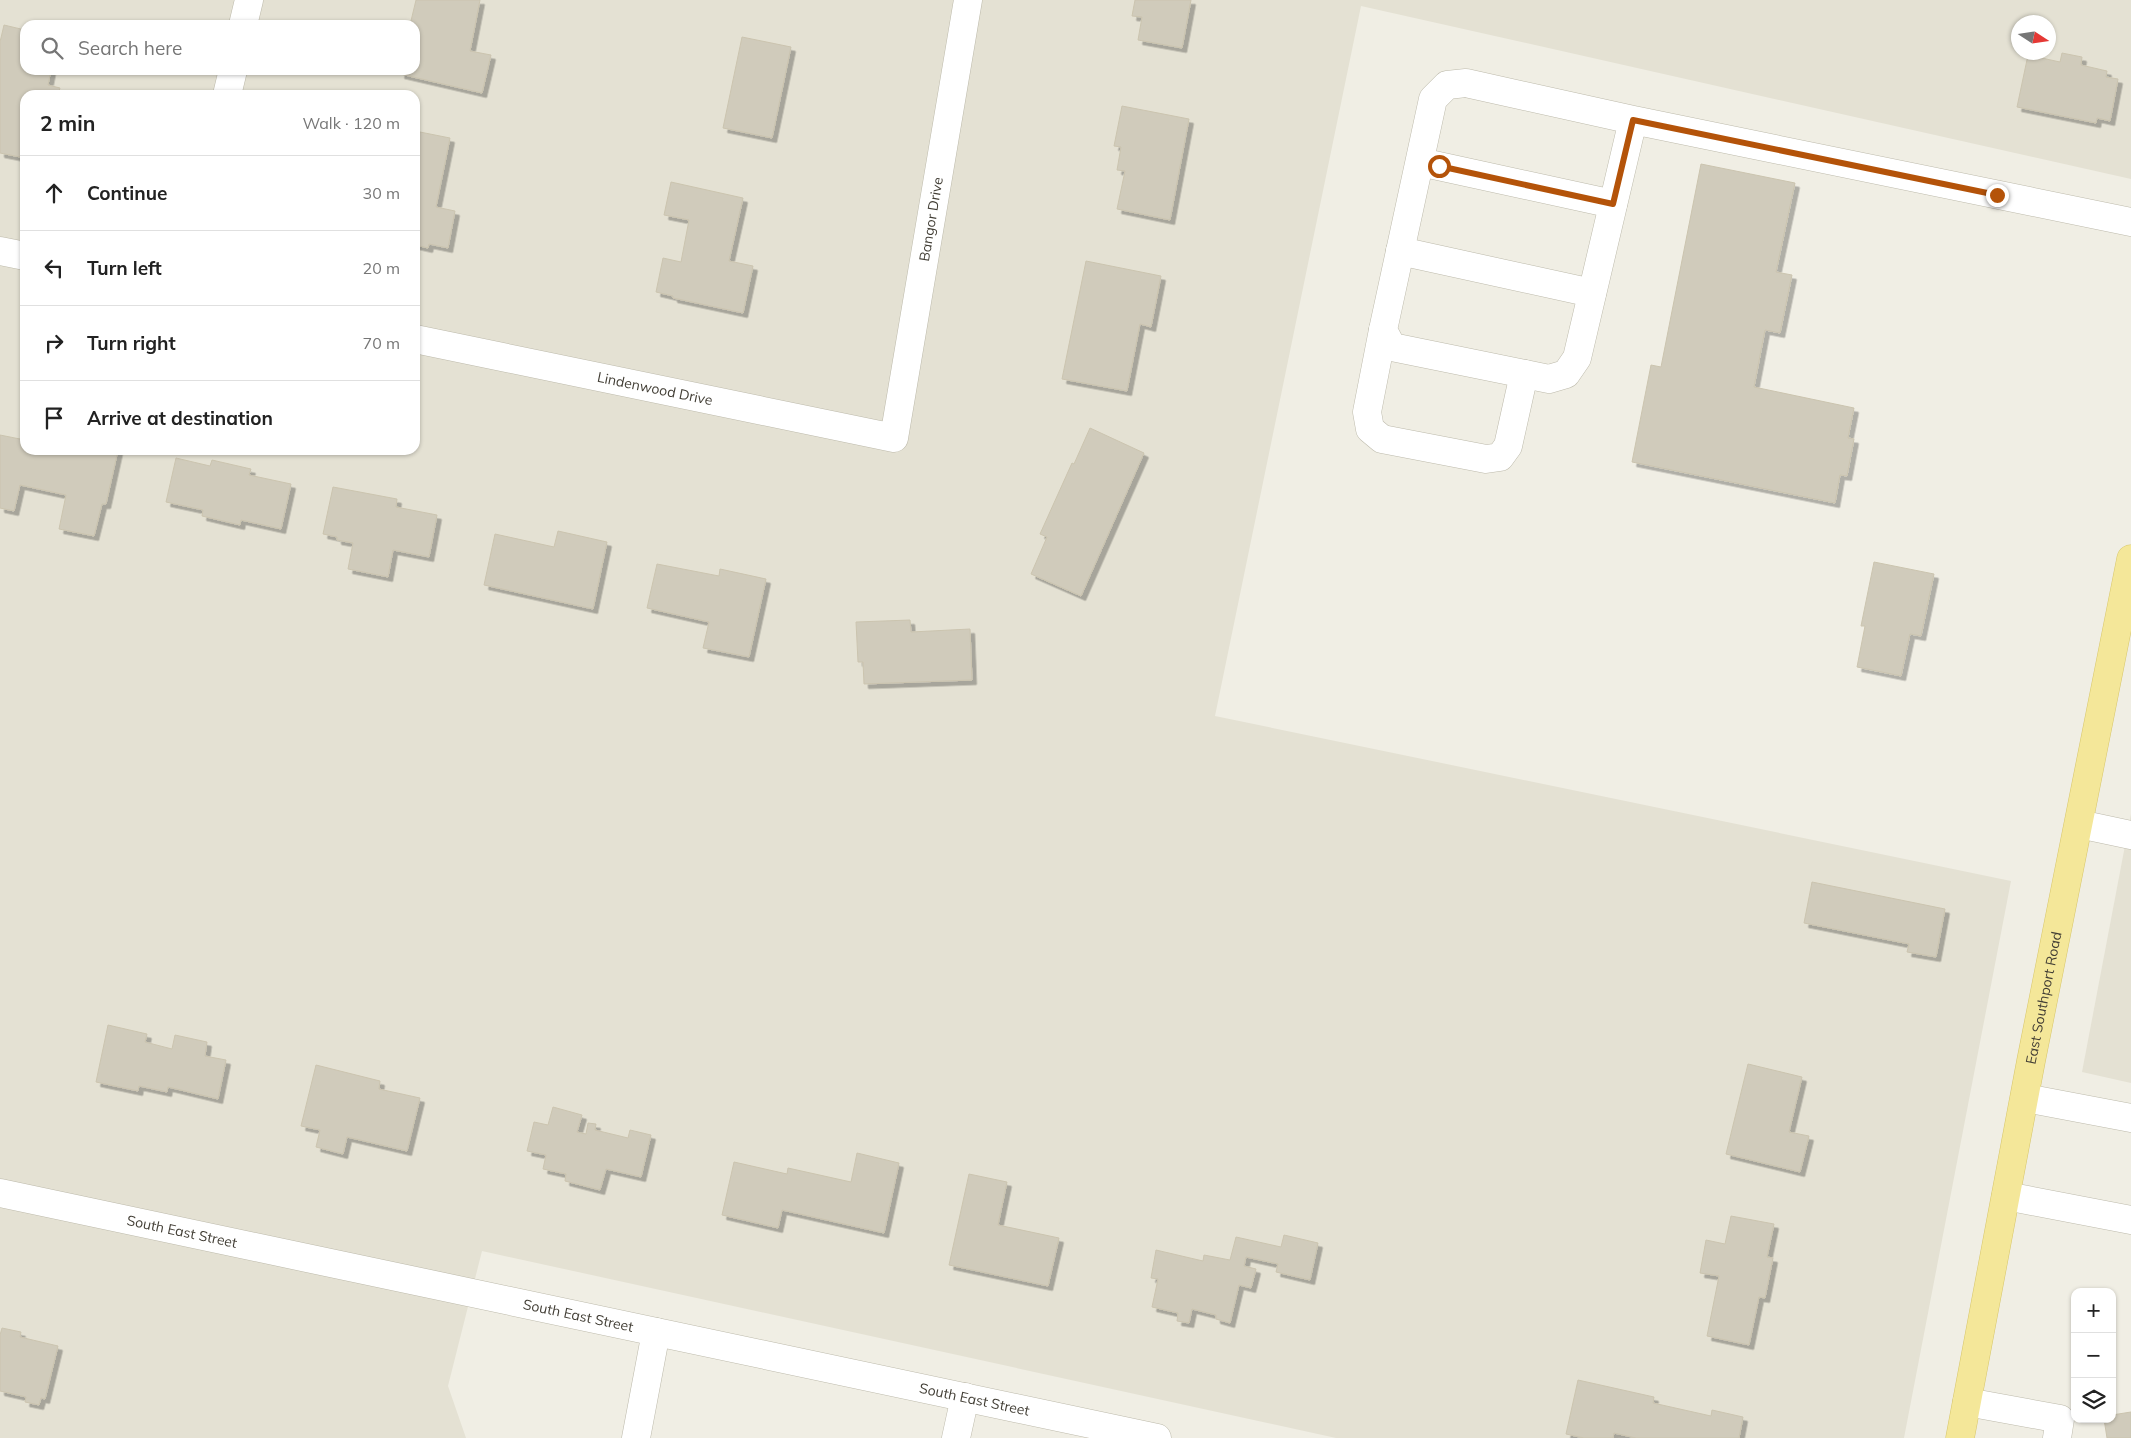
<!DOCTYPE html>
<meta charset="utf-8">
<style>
body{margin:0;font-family:Mulish,sans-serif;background:#f6f6f6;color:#222}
.controls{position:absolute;right:15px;bottom:15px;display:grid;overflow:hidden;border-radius:10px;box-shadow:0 1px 4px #0004}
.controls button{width:45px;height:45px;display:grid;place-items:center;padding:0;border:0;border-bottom:1px solid #e0e0e0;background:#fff;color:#222;font:25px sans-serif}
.compass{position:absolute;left:2011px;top:15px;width:45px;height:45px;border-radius:50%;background:#fff;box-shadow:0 1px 4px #0004;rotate:102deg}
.stop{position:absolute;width:15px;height:15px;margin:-11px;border:4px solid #b45309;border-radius:50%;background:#fff}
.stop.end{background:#b45309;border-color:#fff;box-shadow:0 1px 5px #0008}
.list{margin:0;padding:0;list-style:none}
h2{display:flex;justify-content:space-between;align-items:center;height:65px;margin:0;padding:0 20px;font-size:21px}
h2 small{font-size:16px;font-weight:400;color:#767676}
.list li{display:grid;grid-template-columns:32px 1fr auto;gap:15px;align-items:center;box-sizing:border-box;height:75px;padding:0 20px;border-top:1px solid #e0e0e0}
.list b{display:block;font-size:19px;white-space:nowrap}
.list em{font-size:16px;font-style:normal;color:#767676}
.icon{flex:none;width:28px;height:28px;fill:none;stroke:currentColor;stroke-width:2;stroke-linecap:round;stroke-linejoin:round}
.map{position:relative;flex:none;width:2131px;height:1438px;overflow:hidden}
.search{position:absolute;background:#fff;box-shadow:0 1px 4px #0004;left:20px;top:20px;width:400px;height:55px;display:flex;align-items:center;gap:12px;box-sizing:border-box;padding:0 18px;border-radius:15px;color:#767676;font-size:19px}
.panel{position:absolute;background:#fff;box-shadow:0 1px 4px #0004;left:20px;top:90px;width:400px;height:365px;border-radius:15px}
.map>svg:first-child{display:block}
.residential{fill:#e4e1d3;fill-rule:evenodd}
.building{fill:#d0cbbb;stroke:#cbc4af;filter:url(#shadow)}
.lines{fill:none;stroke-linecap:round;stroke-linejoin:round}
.minor-casing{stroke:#bdbaab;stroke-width:29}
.major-casing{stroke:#d7c66b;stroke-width:29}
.minor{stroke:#fff;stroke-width:28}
.major{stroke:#f4e799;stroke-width:28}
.route{stroke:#b45309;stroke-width:6}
.labels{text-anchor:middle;stroke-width:4;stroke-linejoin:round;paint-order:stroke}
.street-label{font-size:14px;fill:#423e35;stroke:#fff}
</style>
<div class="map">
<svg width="2131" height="1438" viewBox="0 0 2131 1438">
<defs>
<filter id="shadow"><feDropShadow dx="4.5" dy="4.5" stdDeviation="0" flood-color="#0004"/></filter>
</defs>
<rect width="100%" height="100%" fill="#f0eee4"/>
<g class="residential">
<path d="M0 0H2131V179L1361 6 1215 716 2011 881 1904 1438H1336L482 1251 448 1386 466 1438H0ZM2018 22H2048V52H2018ZM25 25H415V70H25ZM25 95H415V450H25Z"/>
<polygon points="2131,814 2131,1083 2082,1072"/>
</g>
<g class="building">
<polygon points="416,0 480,0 470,51 491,55 482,93 400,74 401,70 415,70 415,25 410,25"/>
<polygon points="1135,0 1191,0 1182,48 1138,40 1142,17 1132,16"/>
<polygon points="4,25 25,30 25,70 51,70 48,85 60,88 58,95 25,95 25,158 0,153 0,42"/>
<polygon points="742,37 791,47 772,138 723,128"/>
<polygon points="2062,53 2082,57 2081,65 2107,71 2106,77 2118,79 2110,121 2097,118 2096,123 2017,107 2028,55 2060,62"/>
<polygon points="1122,106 1189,119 1170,220 1117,209 1125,171 1117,170 1121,147 1114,146"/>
<polygon points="415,131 450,138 436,207 455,211 448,248 429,244 428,248 415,245"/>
<polygon points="1701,164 1795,183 1776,272 1792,275 1780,333 1765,330 1754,387 1854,408 1848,438 1854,439 1847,476 1840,475 1835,503 1632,462 1651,365 1661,367"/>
<polygon points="671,182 743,198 729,261 753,266 743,313 673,298 673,296 656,292 663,258 681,262 689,220 664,215"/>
<polygon points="1086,261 1161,276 1151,327 1140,324 1127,391 1062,379"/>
<polygon points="1090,428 1144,453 1081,596 1031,574 1047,537 1040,534 1072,463 1074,464"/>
<polygon points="0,435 25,440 25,450 118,450 106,504 102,504 94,536 59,529 66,495 20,485 14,511 0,508"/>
<polygon points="176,458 210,466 212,460 251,469 249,475 291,484 281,529 241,520 240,525 202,516 203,510 166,502"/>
<polygon points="333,487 397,499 396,507 437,515 429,557 393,550 388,577 348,569 353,543 337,540 337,537 323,534"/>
<polygon points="558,531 607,542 593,609 484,585 495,534 554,547"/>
<polygon points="1874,562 1934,574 1921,636 1910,634 1901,676 1857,667 1865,626 1861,626"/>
<polygon points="657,564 719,576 720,569 766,579 749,657 703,648 709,622 647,608"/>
<polygon points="910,620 911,632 970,629 972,680 864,684 863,662 858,662 856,622"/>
<polygon points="1812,882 1945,909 1936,957 1907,952 1909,944 1804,923"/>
<polygon points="108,1025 147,1034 145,1042 172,1049 175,1035 207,1042 205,1056 226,1060 218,1099 168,1087 167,1092 139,1086 138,1091 96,1082"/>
<polygon points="1748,1064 1802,1077 1789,1132 1809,1136 1800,1172 1726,1154"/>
<polygon points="316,1065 380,1081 379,1089 420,1098 407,1151 347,1137 343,1154 316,1147 320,1130 301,1126"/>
<polygon points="553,1107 582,1115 577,1132 586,1134 588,1123 596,1124 595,1130 628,1138 630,1130 651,1135 641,1177 606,1169 600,1190 565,1181 566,1174 543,1169 546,1155 527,1151 534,1122 548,1125"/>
<polygon points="857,1153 899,1163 884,1233 782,1210 778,1228 722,1215 734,1162 787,1174 788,1168 851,1182"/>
<polygon points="969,1174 1007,1182 998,1225 1059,1238 1048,1286 949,1265"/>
<polygon points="1731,1216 1774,1224 1767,1257 1773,1258 1765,1298 1759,1297 1749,1345 1707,1336 1719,1276 1700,1273 1706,1240 1725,1244"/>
<polygon points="1284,1235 1318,1243 1310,1280 1276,1272 1278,1264 1246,1257 1244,1266 1256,1269 1251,1288 1239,1285 1230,1323 1216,1319 1216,1315 1192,1309 1189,1323 1177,1321 1178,1313 1152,1307 1158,1279 1151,1278 1156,1250 1203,1261 1204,1255 1230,1260 1236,1237 1281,1247"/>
<polygon points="2,1328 21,1332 20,1337 58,1346 45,1399 41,1398 39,1405 25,1402 26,1397 0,1391 0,1335"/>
<polygon points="1578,1380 1654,1397 1653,1403 1711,1416 1712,1410 1743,1417 1739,1438 1636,1438 1614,1433 1613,1438 1584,1438 1566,1434"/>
<polygon points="2131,1412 2131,1438 2107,1438 2104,1419 2112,1419 2112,1415"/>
</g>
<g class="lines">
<defs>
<g id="minor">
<polyline points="243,25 249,0"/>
<polyline points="227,95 233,70"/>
<polyline points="1633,120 1577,358 1566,374 1549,379 1392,347 1383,330 1433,99 1447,85 1466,83 1633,120 2131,222"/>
<polyline points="1420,162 1613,204"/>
<polyline points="0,251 25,256"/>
<polyline points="1400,251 1592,293"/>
<polyline points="1383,330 1367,412 1370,429 1382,439 1486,459 1500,457 1508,446 1524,374"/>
<path id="s1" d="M415 339 894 438 968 0"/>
<polyline points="2079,824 2131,835"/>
<polyline points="2025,1098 2131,1118"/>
<path id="s2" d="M0 1193 1157 1438"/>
<polyline points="2006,1196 2131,1220"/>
<polyline points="1967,1402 2060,1419 2057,1438"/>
<polyline points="636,1438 656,1332"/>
<polyline points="956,1438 965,1397"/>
</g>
<g id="major">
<path id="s3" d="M1960 1438 2031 1061 2131 559"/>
</g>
</defs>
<use href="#minor" class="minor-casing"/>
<use href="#major" class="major-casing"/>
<use href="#minor" class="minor"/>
<use href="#major" class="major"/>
</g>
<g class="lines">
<polyline class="route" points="1439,166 1613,204 1633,120 1997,195"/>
</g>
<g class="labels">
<g class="street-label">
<text dy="5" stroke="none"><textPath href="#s1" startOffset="711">Bangor Drive</textPath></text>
<text dy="5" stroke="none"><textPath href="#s1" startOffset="245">Lindenwood Drive</textPath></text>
<text dy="5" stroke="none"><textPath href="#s3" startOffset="448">East Southport Road</textPath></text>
<text dy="5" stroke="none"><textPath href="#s2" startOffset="186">South East Street</textPath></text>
<text dy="5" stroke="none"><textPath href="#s2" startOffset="591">South East Street</textPath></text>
<text dy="5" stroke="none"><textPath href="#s2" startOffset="996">South East Street</textPath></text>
</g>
</g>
</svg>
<div class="controls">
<button>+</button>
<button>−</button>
<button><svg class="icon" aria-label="layers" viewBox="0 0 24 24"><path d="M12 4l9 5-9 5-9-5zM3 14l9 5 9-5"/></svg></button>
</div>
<svg class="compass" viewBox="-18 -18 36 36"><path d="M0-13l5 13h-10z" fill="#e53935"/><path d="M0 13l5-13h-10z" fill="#767676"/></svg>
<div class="stop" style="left:1439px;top:166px"></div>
<div class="stop end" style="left:1997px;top:195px"></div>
<div class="search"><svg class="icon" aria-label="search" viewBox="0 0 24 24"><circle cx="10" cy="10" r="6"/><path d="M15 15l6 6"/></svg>Search here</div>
<section class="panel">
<h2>2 min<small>Walk · 120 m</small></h2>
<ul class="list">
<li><svg class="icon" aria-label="ahead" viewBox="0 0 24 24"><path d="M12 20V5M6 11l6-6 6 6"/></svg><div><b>Continue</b></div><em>30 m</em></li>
<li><svg class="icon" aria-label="left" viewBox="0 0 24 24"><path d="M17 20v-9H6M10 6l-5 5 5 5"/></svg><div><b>Turn left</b></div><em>20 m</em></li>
<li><svg class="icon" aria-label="right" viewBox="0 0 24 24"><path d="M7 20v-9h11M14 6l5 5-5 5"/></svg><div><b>Turn right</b></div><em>70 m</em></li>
<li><svg class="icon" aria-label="arrive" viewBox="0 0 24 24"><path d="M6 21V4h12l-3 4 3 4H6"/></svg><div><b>Arrive at destination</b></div></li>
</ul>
</section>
</div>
